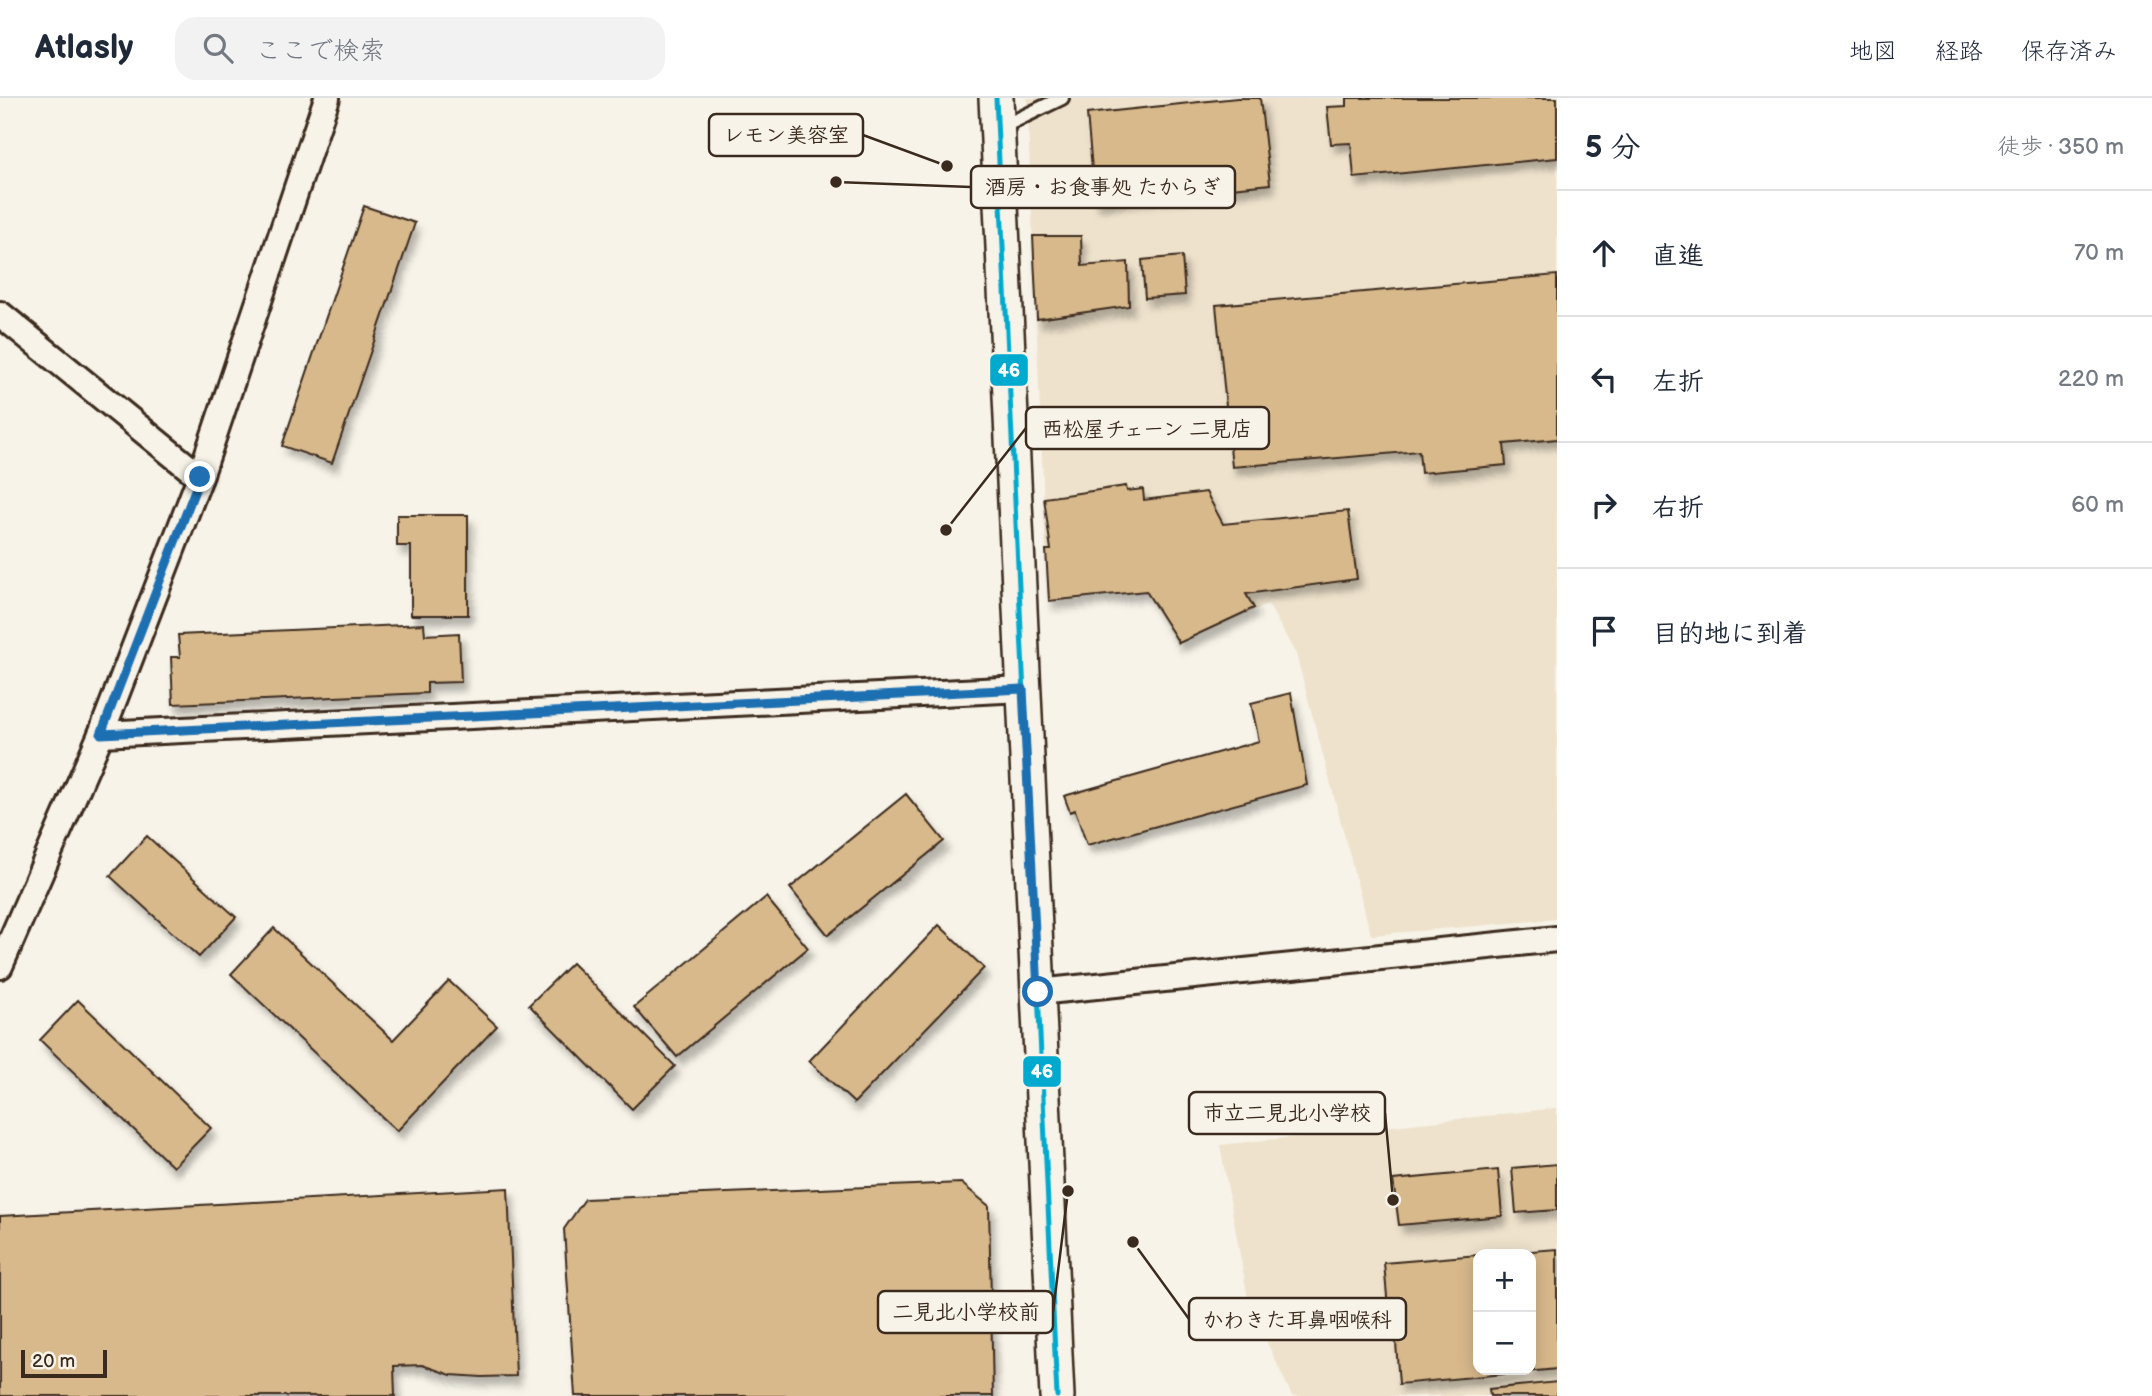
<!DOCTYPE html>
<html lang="ja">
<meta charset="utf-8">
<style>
body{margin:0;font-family:"Balsamiq Sans","Klee One",sans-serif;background:#f2f2f3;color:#1f2937}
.controls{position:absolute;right:21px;bottom:21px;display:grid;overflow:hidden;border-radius:14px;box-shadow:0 4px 18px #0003}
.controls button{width:63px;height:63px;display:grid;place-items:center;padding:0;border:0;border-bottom:2px solid #e0e1e3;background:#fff;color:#1f2937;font:35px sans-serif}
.scale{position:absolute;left:21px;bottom:18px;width:86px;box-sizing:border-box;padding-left:7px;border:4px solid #3b2a1e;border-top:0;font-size:19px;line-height:24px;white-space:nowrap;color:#3b2a1e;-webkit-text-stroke:5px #f7f3e8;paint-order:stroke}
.stop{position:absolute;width:21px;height:21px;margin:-16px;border:5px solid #1f6fb2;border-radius:50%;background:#fff}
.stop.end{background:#1f6fb2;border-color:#fff;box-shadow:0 2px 7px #0008}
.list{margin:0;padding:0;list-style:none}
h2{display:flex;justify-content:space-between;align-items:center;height:91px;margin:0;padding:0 28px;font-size:30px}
h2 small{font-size:23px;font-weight:400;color:#747a83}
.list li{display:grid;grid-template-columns:46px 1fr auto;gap:21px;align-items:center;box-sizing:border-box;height:126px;padding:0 28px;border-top:2px solid #e0e1e3}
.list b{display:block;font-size:26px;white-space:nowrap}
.list em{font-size:23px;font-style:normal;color:#747a83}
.icon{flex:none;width:38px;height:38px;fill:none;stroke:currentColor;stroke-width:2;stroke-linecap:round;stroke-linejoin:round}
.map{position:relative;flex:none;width:1557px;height:1298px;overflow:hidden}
header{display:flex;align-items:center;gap:42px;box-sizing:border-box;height:98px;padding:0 35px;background:#fff;border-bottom:2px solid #e0e1e3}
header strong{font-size:33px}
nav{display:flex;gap:38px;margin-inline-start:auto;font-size:24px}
.search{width:490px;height:63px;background:#f2f2f3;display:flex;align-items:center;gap:18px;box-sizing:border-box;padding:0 24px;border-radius:21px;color:#747a83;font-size:26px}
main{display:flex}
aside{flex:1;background:#fff}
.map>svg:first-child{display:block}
.built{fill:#eee2cc;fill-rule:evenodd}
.building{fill:#d8b98c;stroke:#3b2a1e;stroke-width:2;filter:url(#shadow)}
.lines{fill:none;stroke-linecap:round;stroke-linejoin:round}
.lane-casing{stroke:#3b2a1e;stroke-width:18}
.street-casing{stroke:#3b2a1e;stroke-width:30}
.secondary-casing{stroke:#3b2a1e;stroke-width:38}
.lane{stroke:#f7f3e8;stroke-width:12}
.street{stroke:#f7f3e8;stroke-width:24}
.secondary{stroke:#f7f3e8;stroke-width:33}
.bus-1-casing{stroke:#f7f3e8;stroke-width:10}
.bus-1{stroke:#00a9ce;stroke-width:5}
.route{stroke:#1f6fb2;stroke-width:9}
.leader{fill:none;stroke:#3b2a1e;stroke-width:2.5}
.callout-dot{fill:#3b2a1e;stroke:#f7f3e8;stroke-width:2.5}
.callout{fill:#f7f3e8;stroke:#3b2a1e;stroke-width:2.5}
.callout-label{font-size:21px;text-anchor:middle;font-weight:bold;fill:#3b2a1e}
.line-badge{stroke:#f7f3e8;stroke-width:2.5}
.badge-label{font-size:19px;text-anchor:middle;font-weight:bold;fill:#fff}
</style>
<header>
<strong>Atlasly</strong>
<div class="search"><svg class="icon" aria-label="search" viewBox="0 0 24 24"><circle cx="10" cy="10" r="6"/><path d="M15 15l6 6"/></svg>ここで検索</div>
<nav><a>地図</a><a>経路</a><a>保存済み</a></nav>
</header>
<main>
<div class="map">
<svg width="1557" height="1298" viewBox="0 0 1557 1298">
<defs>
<filter id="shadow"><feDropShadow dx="4.5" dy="8" stdDeviation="3.5" flood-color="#0004"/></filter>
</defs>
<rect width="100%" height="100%" fill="#f7f3e8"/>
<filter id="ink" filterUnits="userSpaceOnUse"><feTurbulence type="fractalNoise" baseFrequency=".0143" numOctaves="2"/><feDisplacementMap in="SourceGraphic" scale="14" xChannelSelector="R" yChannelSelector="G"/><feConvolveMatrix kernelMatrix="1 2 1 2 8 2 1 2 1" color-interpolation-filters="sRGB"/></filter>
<g filter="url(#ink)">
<g class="built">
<polygon points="1027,0 1557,0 1557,821 1371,837 1296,556 1268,506 1177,547 1145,494 1048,504"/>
<path d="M1557 1010V1298H1292L1249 1206 1220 1047ZM1478 1156H1531V1272H1478Z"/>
</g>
<g class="building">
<polygon points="1237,0 1260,0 1270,86 1095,104 1087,16"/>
<polygon points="1347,0 1557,0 1557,60 1354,80 1351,45 1331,46 1327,9 1347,8"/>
<polygon points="364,108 415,125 332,365 282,348"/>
<polygon points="1033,138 1081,138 1082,168 1128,164 1129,208 1037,221"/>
<polygon points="1182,158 1185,197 1145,200 1142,162"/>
<polygon points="1557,177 1557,341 1504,346 1506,367 1421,375 1419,353 1232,369 1216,207"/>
<polygon points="1126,388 1127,393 1143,391 1144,402 1206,394 1223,426 1348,413 1357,481 1246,496 1254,510 1179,545 1146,493 1049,503 1046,452 1051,452 1044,400"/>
<polygon points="397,417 468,417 468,517 411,517 411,448 397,448"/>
<polygon points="424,526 425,537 459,535 461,584 427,585 427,595 173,606 171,559 180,559 178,537"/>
<polygon points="1291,595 1307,687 1087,747 1075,712 1070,714 1064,698 1259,643 1251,605"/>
<polygon points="906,696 944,743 828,837 790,790"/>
<polygon points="147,738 236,819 199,859 110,778"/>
<polygon points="766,799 808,850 677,959 634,909"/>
<polygon points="939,827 984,870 854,1005 809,963"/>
<polygon points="274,830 393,942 449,883 497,928 397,1033 231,876"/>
<polygon points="572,865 675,968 632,1011 529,907"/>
<polygon points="78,902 211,1030 173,1069 40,942"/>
<polygon points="1557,1066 1557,1112 1516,1115 1512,1070"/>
<polygon points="1498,1072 1502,1118 1399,1127 1393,1082"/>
<polygon points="961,1085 989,1108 993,1298 575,1298 564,1131 585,1101"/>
<polygon points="508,1090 516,1278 482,1279 451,1277 422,1267 394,1268 395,1298 0,1298 0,1118"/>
<polygon points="1557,1151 1557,1271 1399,1286 1395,1231 1390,1232 1384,1165 1478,1157 1478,1272 1531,1272 1531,1156 1491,1156"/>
<polygon points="1557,1284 1557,1298 1490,1298 1489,1291"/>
</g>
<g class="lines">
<defs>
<polyline id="lane" points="1000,30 1062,0"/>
<g id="street">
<polyline points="0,216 200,379"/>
<polyline points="101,636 1023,591"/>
<polyline points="0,868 101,636 200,379 327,0"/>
<polyline points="1038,894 1557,841"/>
</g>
<polyline id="secondary" points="996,0 1057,1298"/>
</defs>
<use href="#lane" class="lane-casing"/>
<use href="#street" class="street-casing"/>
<use href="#secondary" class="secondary-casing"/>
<use href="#lane" class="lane"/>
<use href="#street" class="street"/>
<use href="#secondary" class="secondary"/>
<defs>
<polyline id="bus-1" points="996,0 1057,1298"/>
</defs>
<use href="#bus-1" class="bus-1-casing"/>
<use href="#bus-1" class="bus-1"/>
</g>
</g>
<g class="lines" filter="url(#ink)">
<polyline class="route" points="200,379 101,636 1023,591 1038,894"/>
</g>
<path class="leader" d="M947 68L863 37M836 84L971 89M946 432L1026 330M1393 1102L1385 1015M1068 1093L1053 1214M1133 1144L1189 1221"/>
<g class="callout-dot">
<circle cx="947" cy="68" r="7"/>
<circle cx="836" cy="84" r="7"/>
<circle cx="946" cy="432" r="7"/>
<circle cx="1393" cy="1102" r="7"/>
<circle cx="1068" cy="1093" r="7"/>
<circle cx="1133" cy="1144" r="7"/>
</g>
<g class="callout">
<rect x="709" y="16" width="154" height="42" rx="7"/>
<rect x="971" y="68" width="264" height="42" rx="7"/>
<rect x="1026" y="309" width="243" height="42" rx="7"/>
<rect x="1189" y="994" width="196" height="42" rx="7"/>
<rect x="878" y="1193" width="175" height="42" rx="7"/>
<rect x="1189" y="1200" width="217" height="42" rx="7"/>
</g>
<g class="callout-label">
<text x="786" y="44">レモン美容室</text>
<text x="1103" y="96">酒房・お食事処 たからぎ</text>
<text x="1147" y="338">西松屋チェーン 二見店</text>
<text x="1287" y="1022">市立二見北小学校</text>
<text x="966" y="1221">二見北小学校前</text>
<text x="1297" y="1229">かわきた耳鼻咽喉科</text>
</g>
<g class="line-badge">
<rect x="989" y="255" width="40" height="34" rx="7" fill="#00a9ce"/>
<rect x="1022" y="957" width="40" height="33" rx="7" fill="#00a9ce"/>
</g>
<g class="badge-label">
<text x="1009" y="279">46</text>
<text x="1042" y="980">46</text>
</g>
</svg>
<div class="controls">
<button>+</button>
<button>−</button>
</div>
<div class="scale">20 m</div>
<div class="stop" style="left:1038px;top:894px"></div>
<div class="stop end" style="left:200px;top:379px"></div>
</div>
<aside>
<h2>5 分<small>徒歩 · 350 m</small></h2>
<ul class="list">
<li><svg class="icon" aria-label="ahead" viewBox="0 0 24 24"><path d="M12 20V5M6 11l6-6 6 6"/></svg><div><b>直進</b></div><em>70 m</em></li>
<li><svg class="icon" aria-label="left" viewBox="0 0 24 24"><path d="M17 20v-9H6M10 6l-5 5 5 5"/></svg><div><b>左折</b></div><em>220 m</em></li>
<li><svg class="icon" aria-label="right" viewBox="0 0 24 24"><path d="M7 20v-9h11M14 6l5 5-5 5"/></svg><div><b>右折</b></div><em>60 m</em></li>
<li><svg class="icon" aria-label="arrive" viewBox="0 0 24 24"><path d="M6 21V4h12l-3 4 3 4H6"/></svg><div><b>目的地に到着</b></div></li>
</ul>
</aside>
</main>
